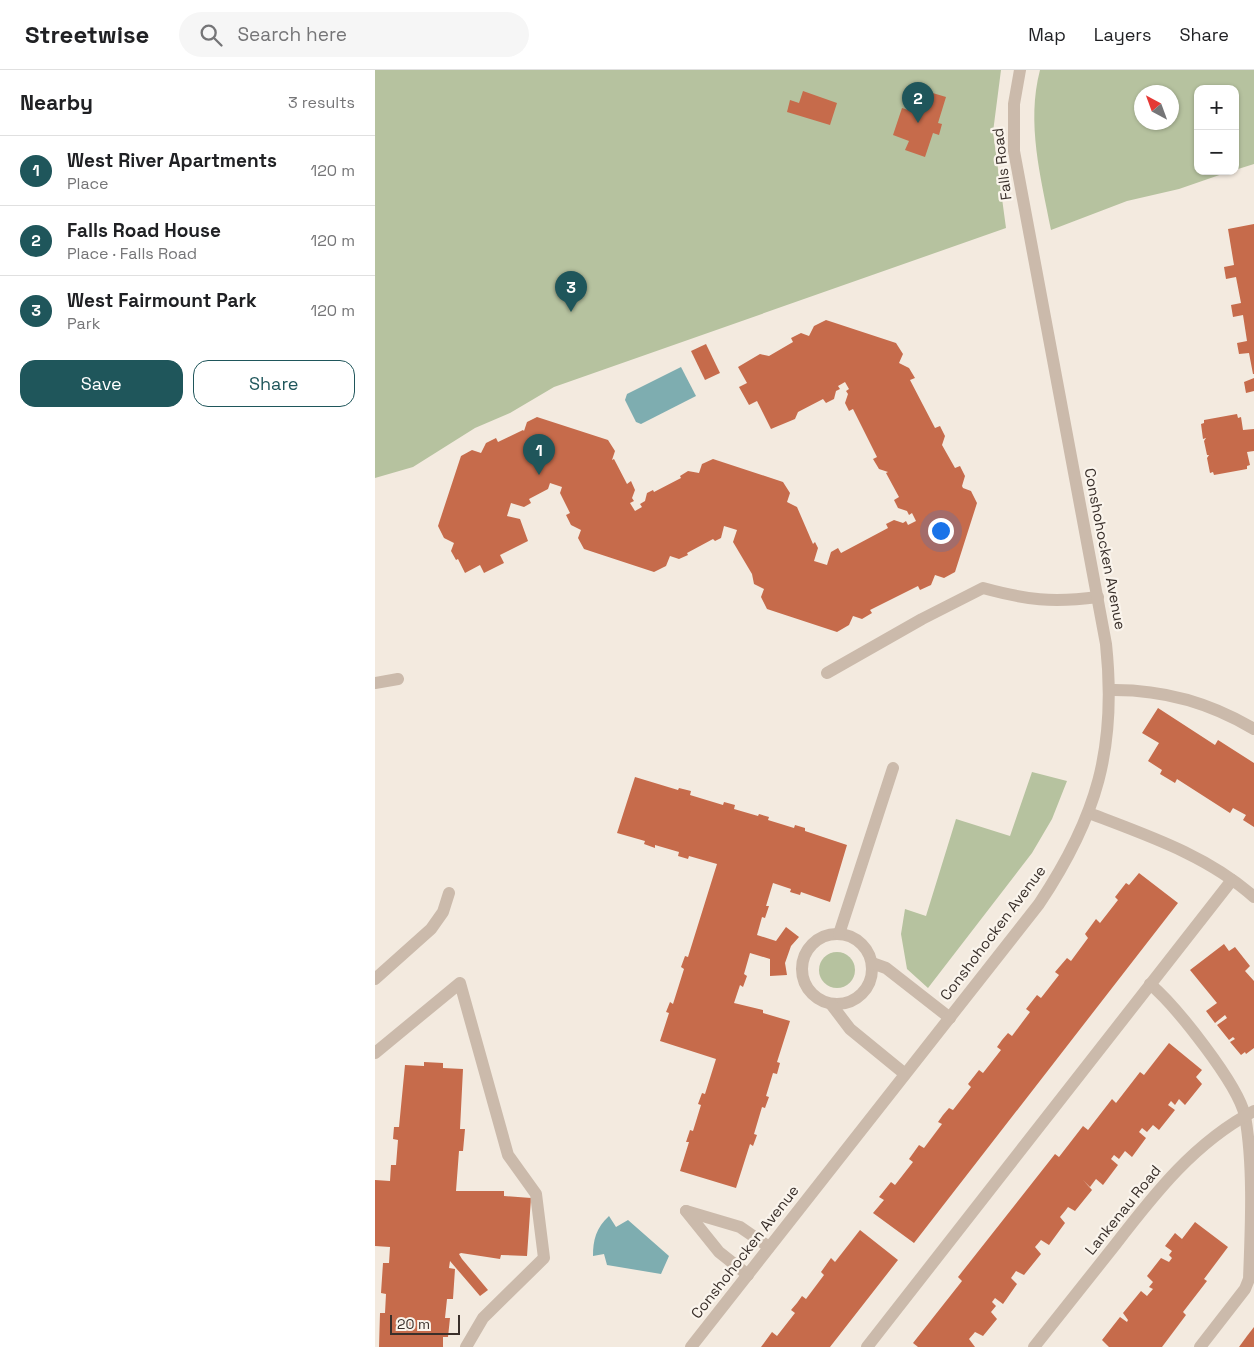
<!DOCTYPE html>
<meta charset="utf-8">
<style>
body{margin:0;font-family:"Space Grotesk",sans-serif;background:#f6f6f6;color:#202124}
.controls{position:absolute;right:15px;top:15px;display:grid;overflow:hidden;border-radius:10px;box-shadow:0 1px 4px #0004}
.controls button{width:45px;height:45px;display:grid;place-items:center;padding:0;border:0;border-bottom:1px solid #e0e0e0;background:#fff;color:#202124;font:25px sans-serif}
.compass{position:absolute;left:759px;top:15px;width:45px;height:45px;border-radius:50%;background:#fff;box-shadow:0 1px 4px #0004;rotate:319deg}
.scale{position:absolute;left:15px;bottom:12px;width:70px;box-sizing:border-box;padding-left:5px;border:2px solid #392f2a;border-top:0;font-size:14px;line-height:18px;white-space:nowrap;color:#392f2a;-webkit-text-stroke:4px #faf4ec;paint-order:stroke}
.you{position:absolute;left:565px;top:460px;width:18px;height:18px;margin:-12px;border:4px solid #fff;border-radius:50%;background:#1a73e8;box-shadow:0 0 0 8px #1a73e833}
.badge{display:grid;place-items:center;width:32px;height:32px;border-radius:50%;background:#1f565b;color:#fff;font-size:16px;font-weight:700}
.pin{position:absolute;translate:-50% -41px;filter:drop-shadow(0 1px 2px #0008)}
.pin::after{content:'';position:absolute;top:26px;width:18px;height:15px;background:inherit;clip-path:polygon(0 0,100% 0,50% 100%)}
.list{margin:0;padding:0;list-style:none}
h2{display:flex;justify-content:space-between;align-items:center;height:65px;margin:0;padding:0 20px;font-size:21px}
h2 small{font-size:16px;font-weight:400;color:#757577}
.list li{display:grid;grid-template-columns:32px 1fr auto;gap:15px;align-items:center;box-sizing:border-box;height:70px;padding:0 20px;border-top:1px solid #e0e0e0}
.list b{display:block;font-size:19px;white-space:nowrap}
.list p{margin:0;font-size:16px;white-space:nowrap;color:#757577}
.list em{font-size:16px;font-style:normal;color:#757577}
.actions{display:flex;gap:10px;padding:15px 20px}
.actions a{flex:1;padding:11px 0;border:1px solid #1f565b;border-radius:15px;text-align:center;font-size:18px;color:#1f565b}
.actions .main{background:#1f565b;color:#fff}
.icon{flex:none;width:28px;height:28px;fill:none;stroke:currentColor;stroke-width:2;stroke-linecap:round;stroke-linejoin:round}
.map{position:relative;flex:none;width:879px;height:1277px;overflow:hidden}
header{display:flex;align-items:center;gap:30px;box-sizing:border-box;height:70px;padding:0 25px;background:#fff;border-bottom:1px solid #e0e0e0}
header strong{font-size:24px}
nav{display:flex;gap:28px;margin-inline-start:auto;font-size:18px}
.search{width:350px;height:45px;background:#f6f6f6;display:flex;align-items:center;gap:12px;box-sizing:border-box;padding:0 18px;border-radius:28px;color:#757577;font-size:19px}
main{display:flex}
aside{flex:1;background:#fff}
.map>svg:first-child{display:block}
.green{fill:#b6c29f;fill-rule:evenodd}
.water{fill:#7eadb0}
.building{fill:#c66b4b}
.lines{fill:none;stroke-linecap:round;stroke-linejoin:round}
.service{stroke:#cbbaab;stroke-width:12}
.minor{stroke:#cbbaab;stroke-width:12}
.labels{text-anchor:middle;stroke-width:4.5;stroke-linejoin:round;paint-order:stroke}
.street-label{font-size:15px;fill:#392f2a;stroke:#faf4ec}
</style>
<header>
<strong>Streetwise</strong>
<div class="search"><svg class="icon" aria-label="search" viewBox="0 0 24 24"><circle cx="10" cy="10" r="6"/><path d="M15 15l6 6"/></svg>Search here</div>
<nav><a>Map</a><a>Layers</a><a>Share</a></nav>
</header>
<main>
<aside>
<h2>Nearby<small>3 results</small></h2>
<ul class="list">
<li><span class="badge">1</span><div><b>West River Apartments</b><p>Place</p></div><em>120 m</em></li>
<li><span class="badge">2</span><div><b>Falls Road House</b><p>Place · Falls Road</p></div><em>120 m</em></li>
<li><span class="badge">3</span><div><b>West Fairmount Park</b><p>Park</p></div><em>120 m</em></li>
</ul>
<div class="actions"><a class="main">Save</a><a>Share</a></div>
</aside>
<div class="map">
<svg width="879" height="1277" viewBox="0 0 879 1277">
<rect width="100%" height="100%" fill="#f3eadf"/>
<g class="green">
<polygon points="0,0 626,0 618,62 631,158 179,317 135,343 100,358 38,397 0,408"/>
<path d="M665 0H879V94L860 100V19H823V101H856L804 119 752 131 676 160C666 108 651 53 665 0ZM796 22V52H766V22Z"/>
<polygon points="657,702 692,711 677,749 657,783 553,918 532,899 526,864 530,839 551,846 581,749 635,766"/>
<circle cx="462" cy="900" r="18"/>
</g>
<g class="water">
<polygon points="306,297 321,326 266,354 261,352 250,330 252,324"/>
<path d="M234 1146 241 1157 253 1150 294 1186 286 1204 232 1195 229 1184 218 1186C218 1170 221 1158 234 1146Z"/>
</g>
<g class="building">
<polygon points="428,21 462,33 455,55 412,42 415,30 424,33"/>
<polygon points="551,21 571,27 563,53 567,54 564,65 558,63 550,87 530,80 534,71 518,65 527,38 536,41 540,28 547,30"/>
<polygon points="879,154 879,304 878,304 874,283 864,284 862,273 872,271 868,245 858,247 856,235 866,233 861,207 851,209 849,197 859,195 853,159"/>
<polygon points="451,250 521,273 528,284 524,293 534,298 540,308 535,310 560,358 565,356 570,366 567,375 580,398 585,396 590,406 587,416 588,418 596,421 602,433 580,502 569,508 560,505 556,515 545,520 543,516 495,540 497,543 487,549 478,546 474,555 462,562 392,539 386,527 389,519 379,514 377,504 358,472 362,460 349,456 346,468 340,471 338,469 312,483 313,485 304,489 295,486 291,496 279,502 209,479 203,468 206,460 196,455 191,445 195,443 185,423 187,417 175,413 173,419 154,429 156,433 149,437 136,433 132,446 145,449 153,471 125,485 129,493 109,503 105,495 90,503 83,489 81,490 76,481 79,473 69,468 63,456 86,386 97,380 106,383 111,373 121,368 123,372 148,360 149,361 152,352 162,347 233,370 240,381 237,390 239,389 252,414 256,411 260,420 257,428 259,431 255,433 260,441 267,437 265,434 270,431 272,423 278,420 279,422 306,408 305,406 313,401 324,403 327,394 338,389 408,412 415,423 412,432 422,437 438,474 440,472 443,478 439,491 452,495 456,482 463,478 466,483 513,458 511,454 519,450 528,453 531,451 533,455 541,451 537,443 534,445 532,441 523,438 519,430 524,427 511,403 513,402 504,399 498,389 502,387 478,339 474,341 470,333 473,324 471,321 474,319 470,312 463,316 465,319 461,321 459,329 451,333 448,329 423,342 420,349 396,359 382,331 374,335 364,317 372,313 363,297 385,284 394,286 418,272 416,268 426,263 434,266 439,256"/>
<polygon points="331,274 345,303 330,310 316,281"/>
<polygon points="879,308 879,321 871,323 869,312"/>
<polygon points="862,344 863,348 866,347 868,360 879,359 879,381 872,382 875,395 872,396 872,399 839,405 838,402 835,403 832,388 834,385 832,385 829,371 831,368 828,369 826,354 829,353 829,350"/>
<polygon points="783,638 840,675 843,670 879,693 879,757 868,750 871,745 858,738 855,743 802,709 800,713 785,704 787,700 773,691 784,673 767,663"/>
<polygon points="260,707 303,720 304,718 316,721 315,725 348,735 349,732 360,735 359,739 383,746 384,744 394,747 393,750 419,758 420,755 430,758 430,761 472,775 455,832 426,822 425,825 415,822 416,819 398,813 391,836 394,836 390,848 387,847 382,865 401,871 411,857 424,867 416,876 410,893 412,905 395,906 395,889 375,883 369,904 372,906 368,917 365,915 359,933 388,940 388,943 415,951 402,992 405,993 402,1004 398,1003 391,1026 394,1027 390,1038 387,1037 379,1064 382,1065 378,1076 375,1074 361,1118 305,1101 314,1072 311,1072 315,1060 318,1061 326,1035 323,1034 327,1023 330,1024 341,989 285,971 294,943 291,942 295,932 298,934 309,899 306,897 310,886 313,887 342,794 314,786 313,789 303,786 304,782 280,775 280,778 269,774 270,771 242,763"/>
<polygon points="764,803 803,833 539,1173 498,1143 509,1130 504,1127 516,1112 520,1115 538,1092 534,1089 544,1075 549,1078 567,1054 563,1052 568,1045 574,1038 578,1040 596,1017 593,1014 604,1000 608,1003 626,980 622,977 627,970 633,963 637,966 655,942 651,939 662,925 666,928 684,905 680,902 692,888 696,891 713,868 710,864 721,849 725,853 743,830 740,827 751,813 754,815"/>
<polygon points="849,874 854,881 860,877 875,896 870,901 879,911 879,978 871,984 870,982 866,985 855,972 860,969 858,967 854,970 842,955 852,948 850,945 840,953 831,941 842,933 815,900"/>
<polygon points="794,973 827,1000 821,1007 827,1014 810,1035 804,1029 800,1035 796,1031 793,1035 800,1040 784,1060 778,1055 772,1062 767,1058 764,1062 771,1068 757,1087 750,1081 744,1089 739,1085 736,1089 743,1095 728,1115 721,1109 715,1117 708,1110 717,1120 700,1141 693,1137 690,1141 685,1147 690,1153 674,1175 666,1170 660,1177 666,1184 649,1205 641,1201 636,1208 642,1214 628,1234 620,1228 617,1232 621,1236 616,1242 622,1249 608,1266 600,1262 594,1269 600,1277 543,1277 538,1273 587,1211 583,1207 680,1084 684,1087 708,1056 713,1060 737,1029 741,1033 765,1002 769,1005"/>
<polygon points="49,992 68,993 68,998 88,999 85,1059 90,1059 88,1081 84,1081 81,1121 129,1121 129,1126 156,1128 152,1186 126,1185 125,1189 86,1183 84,1184 87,1189 113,1220 105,1226 75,1191 74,1198 80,1199 78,1229 72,1229 70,1248 75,1248 73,1267 68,1267 68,1277 4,1277 5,1243 10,1243 11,1224 6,1223 8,1193 14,1193 15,1177 0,1176 0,1110 15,1111 16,1095 21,1095 23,1070 18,1069 19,1057 24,1057 30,995 49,996"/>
<polygon points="820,1152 853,1177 829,1209 832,1211 808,1242 811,1245 787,1277 734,1277 727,1270 745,1247 752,1252 753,1250 748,1243 766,1221 772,1226 778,1219 774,1217 778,1212 772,1206 786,1188 794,1192 797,1188 794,1185 797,1181 790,1176 800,1163 807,1169"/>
<polygon points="485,1160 523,1190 455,1277 386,1277 397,1262 402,1266 420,1243 416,1240 422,1233 427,1226 431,1229 449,1205 446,1202 456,1188 460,1192"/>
<polygon points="879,1257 879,1277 864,1277 872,1266"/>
</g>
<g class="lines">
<g class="service">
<path d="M452 603 547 549 608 518C652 530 677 533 723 527"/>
<polyline points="0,613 23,609"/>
<path d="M734 620C786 619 834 632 879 659"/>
<circle cx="462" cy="899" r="35"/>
<polyline points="464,864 518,698"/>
<polyline points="497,893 511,898 575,948"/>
<polyline points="0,909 56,859 68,842 74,823"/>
<path d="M775 914C801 936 863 1014 870 1046 879 1096 876 1157 874 1209L870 1219 825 1277"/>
<polyline points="456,934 475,959 530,1004"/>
<polyline points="0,983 85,913 133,1085 161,1124 169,1188 108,1248 91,1277"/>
<polyline points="311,1141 365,1157 394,1177"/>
<polyline points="311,1141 344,1182 373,1205"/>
<polyline points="492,1277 857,810"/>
</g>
<g class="minor">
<path d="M714 743C771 765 832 785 879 827"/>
<path d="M316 1277 664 834C722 747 742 678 731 574L639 81V34L645 0"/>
<path d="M659 1277C686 1243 713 1209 740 1175 780 1123 820 1072 879 1041"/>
</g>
</g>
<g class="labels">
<g class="street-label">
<text transform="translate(627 94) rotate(-97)" y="5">Falls Road</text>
<text transform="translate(730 479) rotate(79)" y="5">Conshohocken Avenue</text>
<text transform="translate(618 863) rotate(-53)" y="5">Conshohocken Avenue</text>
<text transform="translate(748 1140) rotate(-51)" y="5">Lankenau Road</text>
<text transform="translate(370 1182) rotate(-52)" y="5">Conshohocken Avenue</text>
</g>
</g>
</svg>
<div class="controls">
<button>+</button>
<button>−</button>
</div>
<svg class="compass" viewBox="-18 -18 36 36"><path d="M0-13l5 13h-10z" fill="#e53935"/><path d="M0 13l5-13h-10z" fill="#757577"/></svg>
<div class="scale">20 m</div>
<div class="you"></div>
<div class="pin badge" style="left:164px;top:405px">1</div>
<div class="pin badge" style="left:543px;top:53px">2</div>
<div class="pin badge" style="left:196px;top:242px">3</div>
</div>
</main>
